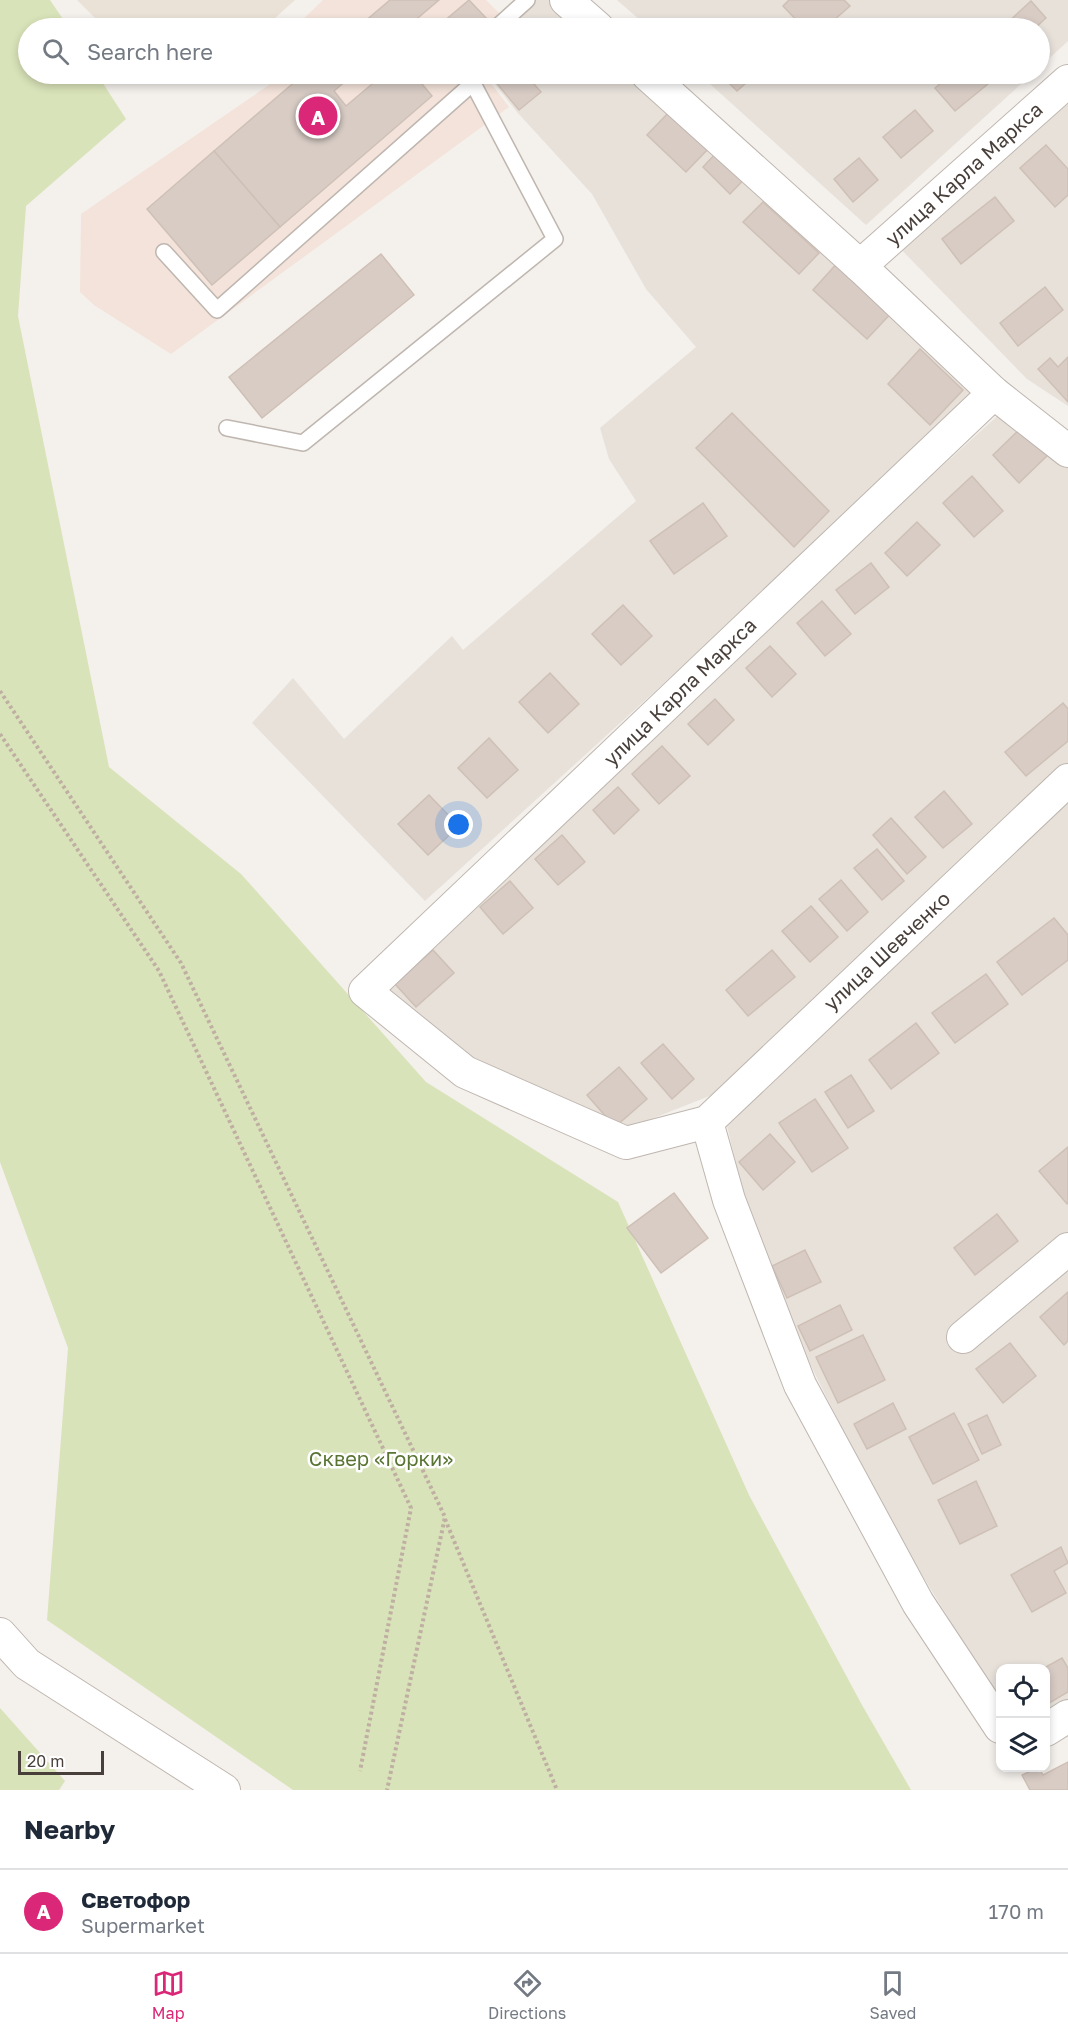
<!DOCTYPE html>
<meta charset="utf-8">
<style>
body{margin:0;font-family:"Golos Text",sans-serif;background:#f6f6f7;color:#1f2937}
.controls{position:absolute;right:18px;bottom:18px;display:grid;overflow:hidden;border-radius:12px;box-shadow:0 3px 9px #0003}
.controls button{width:54px;height:54px;display:grid;place-items:center;padding:0;border:0;border-bottom:2px solid #e0e1e3;background:#fff;color:#1f2937;font:30px sans-serif}
.scale{position:absolute;left:18px;bottom:15px;width:86px;box-sizing:border-box;padding-left:6px;border:3px solid #483f3a;border-top:0;font-size:16px;line-height:21px;white-space:nowrap;color:#483f3a;-webkit-text-stroke:4px #fff;paint-order:stroke}
.you{position:absolute;left:459px;top:825px;width:21px;height:21px;margin:-15px;border:4px solid #fff;border-radius:50%;background:#1a73e8;box-shadow:0 0 0 9px #1a73e833}
.badge{display:grid;place-items:center;width:39px;height:39px;border-radius:50%;background:#db2777;color:#fff;font-size:20px;font-weight:700}
.pin{position:absolute;translate:-50% -50%;border:3px solid #fff;box-shadow:0 2px 6px #0006}
.list{margin:0;padding:0;list-style:none}
h2{display:flex;justify-content:space-between;align-items:center;height:78px;margin:0;padding:0 24px;font-size:26px}
h2 small{font-size:20px;font-weight:400;color:#747a83}
.list li{display:grid;grid-template-columns:39px 1fr auto;gap:18px;align-items:center;box-sizing:border-box;height:84px;padding:0 24px;border-top:2px solid #e0e1e3}
.list b{display:block;font-size:22px;white-space:nowrap}
.list p{margin:0;font-size:20px;white-space:nowrap;color:#747a83}
.list em{font-size:20px;font-style:normal;color:#747a83}
.icon{flex:none;width:33px;height:33px;fill:none;stroke:currentColor;stroke-width:2;stroke-linecap:round;stroke-linejoin:round}
.map{position:relative;flex:none;width:1068px;height:1790px;overflow:hidden}
.search{position:absolute;background:#fff;box-shadow:0 3px 9px #0003;left:18px;right:18px;top:18px;height:66px;display:flex;align-items:center;gap:15px;box-sizing:border-box;padding:0 21px;border-radius:33px;color:#747a83;font-size:22px}
.sheet{height:162px;background:#fff}
nav{display:flex;justify-content:space-around;align-items:center;box-sizing:border-box;height:84px;border-top:2px solid #e0e1e3;background:#fff;font-size:16px;color:#747a83}
nav a{display:grid;justify-items:center;gap:3px}
nav .on{color:#db2777}
.map>svg:first-child{display:block}
.residential{fill:#e7e1da}
.commercial{fill:#f3e3da}
.education{fill:#ebe2d7}
.green{fill:#d9e3b9}
.building{fill:#d8ccc5;stroke:#cfc0b6;stroke-width:1.5}
.lines{fill:none;stroke-linecap:round;stroke-linejoin:round}
.lane-casing{stroke:#bfb6af;stroke-width:18}
.street-casing{stroke:#bfb6af;stroke-width:34}
.path{stroke:#bfafa2;stroke-width:4;stroke-dasharray:3 3;stroke-linecap:butt}
.lane{stroke:#fff;stroke-width:15}
.street{stroke:#fff;stroke-width:32}
.labels{text-anchor:middle;stroke-width:5;stroke-linejoin:round;paint-order:stroke}
.street-label{font-size:20px;fill:#483f3a;stroke:#fff}
.park-label{font-size:20px;fill:#597433;stroke:#fff}
</style>
<div class="map">
<svg width="1068" height="1790" viewBox="0 0 1068 1790">
<rect width="100%" height="100%" fill="#f4f0ec"/>
<g class="residential">
<polygon points="529,0 588,0 619,28 521,28 511,18"/>
<polygon points="617,0 1068,0 1068,41 1040,67 1040,28 649,28"/>
<polygon points="487,74 668,74 755,155 867,250 995,381 425,901 252,723 293,678 344,739 452,636 463,650 636,501 609,459 600,428 696,347 646,289 592,194 517,112"/>
<polygon points="699,74 1032,74 866,225"/>
<polygon points="1068,85 1068,406 1027,379 893,241"/>
<polygon points="1016,399 1068,436 1068,772 717,1093 621,1131 601,1124 462,1052 365,991"/>
<polygon points="1068,799 1068,1705 1046,1716 1046,1668 1000,1668 1000,1703 882,1509 759,1261 727,1126"/>
</g>
<g class="commercial">
<polygon points="323,0 486,0 514,28 294,28"/>
<polygon points="285,74 484,74 509,107 171,354 94,305 80,292 81,214"/>
</g>
<polygon class="education" points="77,0 295,0 264,28 105,28"/>
<g class="green">
<polygon points="0,0 50,0 69,28 28,28 28,74 97,74 126,119 26,206 18,316 109,767 241,874 426,1082 618,1202 749,1495 862,1705 911,1790 293,1790 47,1620 68,1348 0,1162"/>
<polygon points="0,1708 65,1781 59,1790 0,1790"/>
</g>
<g class="building">
<polygon points="390,0 439,0 406,28 357,28"/>
<polygon points="469,0 486,18 474,28 436,28"/>
<polygon points="789,0 844,0 850,6 825,28 804,28 783,6"/>
<polygon points="1031,1 1046,18 1035,28 1012,28 1007,23"/>
<polygon points="304,74 354,74 334,91 346,106 384,74 422,74 417,78 432,96 280,227 214,151"/>
<polygon points="489,74 525,74 541,92 519,110"/>
<polygon points="720,74 756,74 737,91"/>
<polygon points="952,74 1000,74 955,111 935,88"/>
<polygon points="915,110 933,131 901,158 883,137"/>
<polygon points="670,111 709,148 686,172 647,135"/>
<polygon points="1046,145 1068,169 1068,195 1055,207 1020,168"/>
<polygon points="214,151 280,227 212,285 147,209"/>
<polygon points="718,151 758,165 730,194 703,167"/>
<polygon points="859,158 878,180 853,202 834,179"/>
<polygon points="995,197 1014,221 961,264 942,239"/>
<polygon points="763,202 819,253 799,274 743,222"/>
<polygon points="381,254 414,295 262,418 229,377"/>
<polygon points="840,260 895,309 867,339 813,290"/>
<polygon points="1045,287 1063,310 1018,346 1000,323"/>
<polygon points="920,349 963,390 930,425 888,384"/>
<polygon points="1068,357 1068,402 1038,369 1050,358 1058,367"/>
<polygon points="732,413 829,511 794,547 696,448"/>
<polygon points="1023,426 1049,454 1019,483 993,455"/>
<polygon points="972,476 1003,511 974,537 943,503"/>
<polygon points="703,503 727,536 674,574 650,541"/>
<polygon points="917,522 940,545 907,576 885,553"/>
<polygon points="871,563 889,587 855,614 836,590"/>
<polygon points="822,601 851,634 825,656 797,623"/>
<polygon points="623,605 652,636 621,665 592,634"/>
<polygon points="770,646 796,674 772,697 746,668"/>
<polygon points="550,673 579,704 548,733 519,702"/>
<polygon points="715,699 734,720 708,745 688,724"/>
<polygon points="1063,703 1068,709 1068,741 1026,776 1005,752"/>
<polygon points="489,738 518,770 487,798 458,768"/>
<polygon points="662,746 690,776 659,804 632,774"/>
<polygon points="618,787 639,810 614,834 593,810"/>
<polygon points="944,791 972,824 943,848 915,817"/>
<polygon points="429,795 459,826 428,855 398,824"/>
<polygon points="891,818 926,857 907,874 873,835"/>
<polygon points="562,835 585,862 558,885 535,859"/>
<polygon points="877,849 904,881 882,900 854,868"/>
<polygon points="841,880 868,912 847,931 819,899"/>
<polygon points="510,881 533,908 503,934 480,907"/>
<polygon points="811,906 838,937 810,962 782,931"/>
<polygon points="1054,918 1068,935 1068,960 1022,995 997,962"/>
<polygon points="433,950 454,973 416,1007 395,984"/>
<polygon points="772,950 795,977 748,1016 726,990"/>
<polygon points="986,974 1008,1004 955,1043 932,1013"/>
<polygon points="916,1023 939,1053 891,1089 869,1060"/>
<polygon points="663,1044 694,1079 672,1099 641,1063"/>
<polygon points="619,1067 647,1099 615,1127 587,1095"/>
<polygon points="851,1075 874,1111 848,1128 825,1092"/>
<polygon points="815,1099 848,1148 812,1172 779,1123"/>
<polygon points="770,1134 795,1162 763,1190 739,1162"/>
<polygon points="1068,1147 1068,1203 1067,1204 1039,1171"/>
<polygon points="674,1193 708,1238 661,1273 627,1228"/>
<polygon points="997,1214 1018,1241 975,1275 954,1248"/>
<polygon points="805,1250 821,1282 787,1298 772,1266"/>
<polygon points="1068,1292 1068,1341 1064,1345 1040,1317"/>
<polygon points="840,1305 852,1330 810,1351 798,1326"/>
<polygon points="863,1335 885,1380 838,1403 816,1357"/>
<polygon points="1010,1343 1036,1376 1003,1403 976,1369"/>
<polygon points="893,1403 906,1429 867,1449 854,1424"/>
<polygon points="954,1413 979,1460 933,1484 909,1437"/>
<polygon points="987,1415 1001,1445 982,1454 968,1424"/>
<polygon points="976,1481 997,1526 960,1544 938,1500"/>
<polygon points="1061,1547 1068,1563 1054,1571 1066,1593 1032,1612 1011,1575"/>
<polygon points="1062,1658 1068,1668 1068,1692 1046,1705 1046,1668 1044,1668"/>
<polygon points="1068,1762 1068,1790 1030,1790 1022,1775 1037,1768 1039,1768 1043,1775"/>
</g>
<g class="lines">
<defs>
<g id="lane">
<polyline points="496,28 527,0"/>
<polyline points="164,252 217,310 473,83"/>
<polyline points="227,428 303,443 555,239 468,74"/>
</g>
<g id="street">
<polyline points="566,0 598,28"/>
<polyline points="647,74 860,266 994,393 1068,451"/>
<polyline points="860,266 1068,81"/>
<polyline points="994,393 365,991 465,1072 626,1143 707,1122 1068,780"/>
<polyline points="707,1122 729,1200 800,1385 918,1603 1000,1727"/>
<polyline points="963,1337 1068,1249"/>
<polyline points="0,1634 27,1664 224,1790"/>
<polyline points="1046,1730 1068,1716"/>
</g>
</defs>
<use href="#lane" class="lane-casing"/>
<use href="#street" class="street-casing"/>
<g class="path">
<polyline points="0,691 181,963 445,1517 387,1790"/>
<polyline points="0,734 159,971 411,1508 360,1771"/>
<polyline points="445,1519 557,1790"/>
</g>
<use href="#lane" class="lane"/>
<use href="#street" class="street"/>
</g>
<g class="labels">
<g class="street-label">
<text transform="translate(964 174) rotate(-42)" y="7">улица Карла Маркса</text>
<text transform="translate(680 692) rotate(-44)" y="7">улица Карла Маркса</text>
<text transform="translate(887 951) rotate(-43)" y="7">улица Шевченко</text>
</g>
<g class="park-label">
<text x="381" y="1466">Сквер «Горки»</text>
</g>
</g>
</svg>
<div class="controls">
<button><svg class="icon" aria-label="locate" viewBox="0 0 24 24"><circle cx="12" cy="12" r="6"/><path d="M12 2v4M12 18v4M2 12h4M18 12h4"/></svg></button>
<button><svg class="icon" aria-label="layers" viewBox="0 0 24 24"><path d="M12 4l9 5-9 5-9-5zM3 14l9 5 9-5"/></svg></button>
</div>
<div class="scale">20 m</div>
<div class="you"></div>
<div class="pin badge" style="left:318px;top:116px">A</div>
<div class="search"><svg class="icon" aria-label="search" viewBox="0 0 24 24"><circle cx="10" cy="10" r="6"/><path d="M15 15l6 6"/></svg>Search here</div>
</div>
<section class="sheet">
<h2>Nearby<small></small></h2>
<ul class="list">
<li><span class="badge">A</span><div><b>Светофор</b><p>Supermarket</p></div><em>170 m</em></li>
</ul>
</section>
<nav>
<a class="on"><svg class="icon" aria-label="map" viewBox="0 0 24 24"><path d="M3 6l6-2 6 2 6-2v14l-6 2-6-2-6 2zM9 4v14M15 6v14"/></svg>Map</a>
<a><svg class="icon" aria-label="directions" viewBox="0 0 24 24"><path d="M12 3l9 9-9 9-9-9zM9 14v-3h6M13 9l2 2-2 2"/></svg>Directions</a>
<a><svg class="icon" aria-label="saved" viewBox="0 0 24 24"><path d="M7 4h10v16l-5-4-5 4z"/></svg>Saved</a>
</nav>
